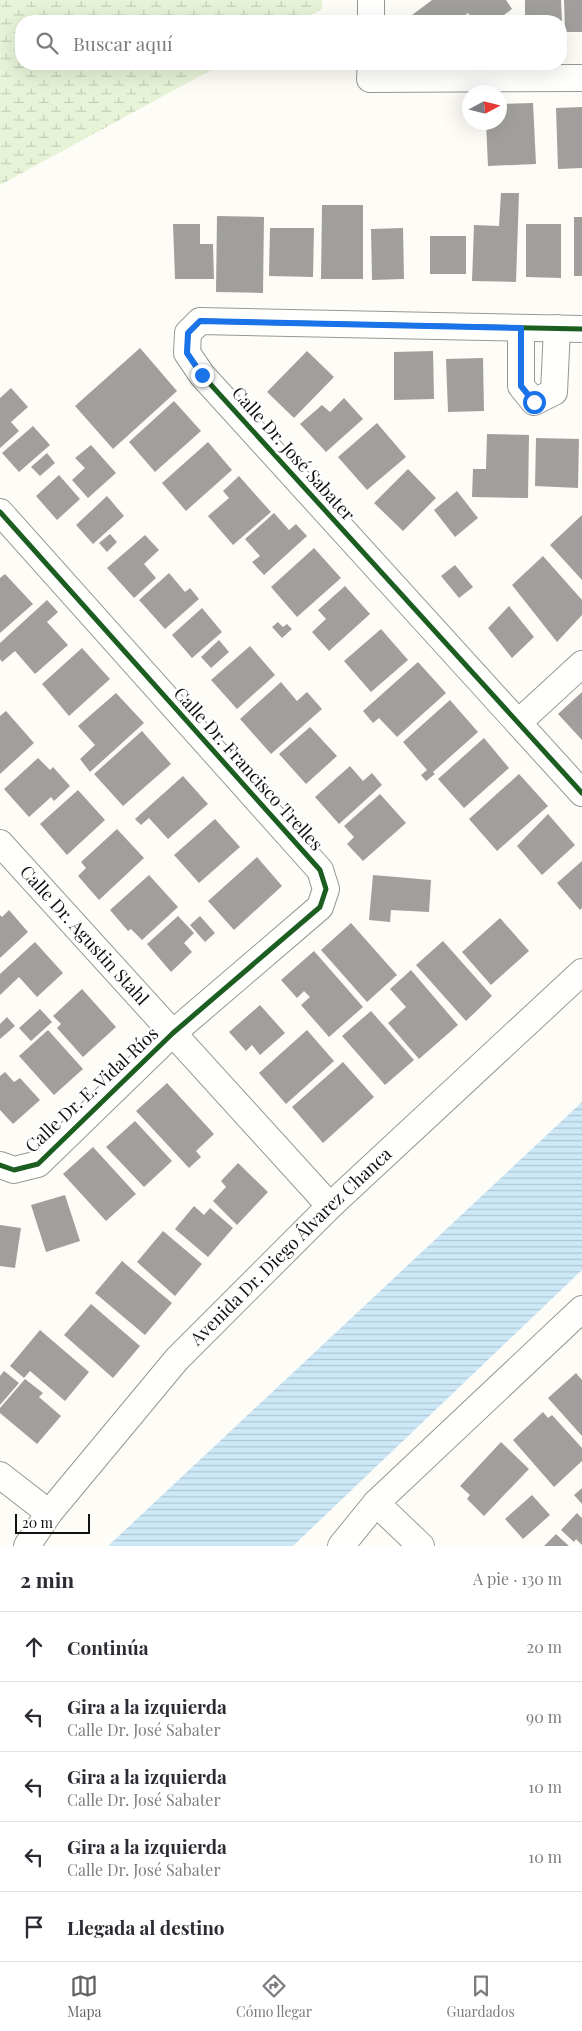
<!DOCTYPE html>
<html lang="es">
<meta charset="utf-8">
<style>
body{margin:0;font-family:"Playfair Display",serif;background:#f2f2f3;color:#2b2b33}
.compass{position:absolute;left:462px;top:85px;width:45px;height:45px;border-radius:50%;background:#fff;box-shadow:0 5px 20px #0002;rotate:83deg}
.scale{position:absolute;left:15px;bottom:12px;width:75px;box-sizing:border-box;padding-left:5px;border:2px solid #111;border-top:0;font-size:14px;line-height:18px;white-space:nowrap;color:#111;-webkit-text-stroke:4px #fff;paint-order:stroke}
.stop{position:absolute;width:15px;height:15px;margin:-11px;border:4px solid #1a73e8;border-radius:50%;background:#fff}
.stop.end{background:#1a73e8;border-color:#fff;box-shadow:0 1px 5px #0008}
.list{margin:0;padding:0;list-style:none}
h2{display:flex;justify-content:space-between;align-items:center;height:65px;margin:0;padding:0 20px;font-size:21px}
h2 small{font-size:16px;font-weight:400;color:#7c7c81}
.list li{display:grid;grid-template-columns:32px 1fr auto;gap:15px;align-items:center;box-sizing:border-box;height:70px;padding:0 20px;border-top:1px solid #e1e1e2}
.list b{display:block;font-size:19px;white-space:nowrap}
.list p{margin:0;font-size:16px;white-space:nowrap;color:#7c7c81}
.list em{font-size:16px;font-style:normal;color:#7c7c81}
.icon{flex:none;width:28px;height:28px;fill:none;stroke:currentColor;stroke-width:2;stroke-linecap:round;stroke-linejoin:round}
.map{position:relative;flex:none;width:582px;height:1546px;overflow:hidden}
.search{position:absolute;background:#fff;box-shadow:0 5px 20px #0002;left:15px;right:15px;top:15px;height:55px;display:flex;align-items:center;gap:12px;box-sizing:border-box;padding:0 18px;border-radius:20px;color:#7c7c81;font-size:19px}
.sheet{height:415px;background:#fff}
nav{display:flex;justify-content:space-around;align-items:center;box-sizing:border-box;height:70px;border-top:1px solid #e1e1e2;background:#fff;font-size:14px;color:#7c7c81}
nav a{display:grid;justify-items:center;gap:2px}
nav .on{color:#646362}
.map>svg:first-child{display:block}
.wetland{fill:url(#wetland-marsh)}
.water{fill:url(#water-rules)}
.building{fill:#a19f9c}
.lines{fill:none;stroke-linecap:round;stroke-linejoin:round}
.minor-casing{stroke:#979795;stroke-width:28}
.minor{stroke:#fffffe;stroke-width:26}
.cycleway-casing{stroke:#fff;stroke-width:8}
.cycleway{stroke:#1b5e20;stroke-width:5}
.route{stroke:#1a73e8;stroke-width:6}
.labels{text-anchor:middle;stroke-width:5;stroke-linejoin:round;paint-order:stroke}
.street-label{font-size:18px;fill:#111;stroke:#fff}
</style>
<div class="map">
<svg width="582" height="1546" viewBox="0 0 582 1546">
<defs>
<pattern id="wetland-marsh" width="20" height="14" patternUnits="userSpaceOnUse" patternTransform="scale(1.25)"><rect width="20" height="14" fill="#e7f3d7"/><path d="M1 5h8M5 5V1M11 12h8M15 12V8" fill="none" stroke="#c5cfb8"/></pattern>
<pattern id="water-rules" width="6" height="5" patternUnits="userSpaceOnUse" patternTransform="scale(1.25)"><rect width="6" height="5" fill="#cde8f7"/><path d="M0 2.5h6" fill="none" stroke="#afc6d3"/></pattern>
</defs>
<rect width="100%" height="100%" fill="#fdfcf7"/>
<polygon class="wetland" points="0,0 322,0 322,9 300,21 21,21 21,64 222,64 0,185"/>
<polygon class="water" points="582,1102 582,1270 293,1546 108,1546"/>
<g class="building">
<polygon points="432,0 506,0 512,9 496,21 474,21 468,13 458,21 417,21 412,15"/>
<polygon points="525,0 561,0 562,21 525,21"/>
<polygon points="564,0 582,0 582,32 565,32"/>
<polygon points="533,103 536,164 488,166 486,122 500,122 500,104"/>
<polygon points="582,107 582,168 558,169 556,108"/>
<polygon points="501,193 519,193 516,282 472,281 474,225 499,226"/>
<polygon points="322,205 363,205 363,279 321,279"/>
<polygon points="217,216 264,217 263,293 216,292"/>
<rect x="574" y="217" width="8" height="59"/>
<polygon points="173,224 200,224 200,244 213,244 214,279 175,279"/>
<polygon points="526,224 561,224 561,278 526,277"/>
<polygon points="270,228 314,228 313,277 269,276"/>
<polygon points="403,228 404,279 372,280 371,229"/>
<rect x="430" y="236" width="36" height="38"/>
<polygon points="140,348 177,391 113,449 75,406"/>
<polygon points="307,351 334,377 294,418 267,392"/>
<polygon points="433,351 434,399 394,400 394,352"/>
<polygon points="483,358 484,411 448,412 446,359"/>
<polygon points="11,388 28,407 11,422 19,431 0,448 0,398"/>
<polygon points="344,398 363,419 326,452 300,424 322,405 330,412"/>
<polygon points="174,401 201,431 155,472 129,442"/>
<polygon points="377,423 406,457 367,490 338,457"/>
<polygon points="33,426 50,445 19,472 2,453"/>
<polygon points="487,434 529,435 528,498 472,497 473,469 486,469"/>
<polygon points="536,438 579,439 578,488 535,486"/>
<polygon points="208,442 232,470 186,511 162,483"/>
<polygon points="91,445 116,473 88,498 72,480 85,468 75,458"/>
<polygon points="47,453 55,463 40,476 31,467"/>
<polygon points="408,469 436,498 403,531 374,503"/>
<polygon points="59,475 80,499 57,520 36,496"/>
<polygon points="239,476 271,512 233,545 208,516 229,498 223,491"/>
<polygon points="457,491 478,518 455,537 434,510"/>
<polygon points="107,496 124,516 93,544 76,525"/>
<polygon points="274,513 289,530 296,524 307,536 264,575 252,562 260,556 245,539"/>
<polygon points="582,515 582,580 550,545"/>
<polygon points="110,534 117,542 107,552 99,543"/>
<polygon points="145,535 159,550 144,564 156,578 134,598 107,568"/>
<polygon points="314,548 341,578 297,617 271,587"/>
<polygon points="543,556 582,600 582,615 557,642 512,585"/>
<polygon points="455,565 473,587 459,598 441,576"/>
<polygon points="169,573 185,592 190,588 199,599 165,629 139,600"/>
<polygon points="5,574 33,604 0,633 0,578"/>
<polygon points="345,586 370,614 329,651 312,632 326,619 318,610"/>
<polygon points="47,600 58,612 47,622 68,645 35,674 15,651 2,662 0,659 0,643"/>
<polygon points="509,606 534,637 512,658 488,628"/>
<polygon points="202,608 222,632 192,658 172,635"/>
<polygon points="278,622 283,627 287,624 292,629 282,638 272,627"/>
<polygon points="381,629 408,660 371,692 344,661"/>
<polygon points="219,640 229,652 211,668 201,657"/>
<polygon points="250,646 275,675 237,709 211,680"/>
<polygon points="82,648 110,679 69,716 42,684"/>
<polygon points="418,662 446,693 397,737 379,718 373,723 363,711"/>
<polygon points="281,682 297,701 307,692 322,709 271,754 240,719"/>
<polygon points="582,692 582,740 558,714"/>
<polygon points="116,693 144,723 90,772 80,759 95,745 78,726"/>
<polygon points="450,700 478,732 433,772 435,774 426,781 421,775 427,770 403,742"/>
<polygon points="6,711 34,743 0,774 0,716"/>
<polygon points="310,727 337,756 306,784 279,754"/>
<polygon points="142,731 171,764 123,806 94,774"/>
<polygon points="484,738 509,768 464,808 438,779"/>
<polygon points="38,758 50,770 53,767 70,786 54,801 51,797 29,817 4,789"/>
<polygon points="350,766 363,781 372,773 382,785 339,824 315,797"/>
<polygon points="519,774 548,806 497,851 469,819"/>
<polygon points="183,776 208,804 168,839 149,818 141,825 135,819"/>
<polygon points="78,790 105,820 67,855 40,824"/>
<polygon points="380,794 406,823 363,861 347,844 354,837 344,826"/>
<polygon points="548,814 575,845 542,875 517,846"/>
<polygon points="215,819 240,847 199,883 174,855"/>
<polygon points="117,829 144,858 99,900 78,876 86,868 81,862"/>
<polygon points="257,857 282,886 234,930 208,901"/>
<polygon points="582,861 582,908 580,910 557,883"/>
<polygon points="149,875 178,907 142,940 131,929 128,931 110,910"/>
<polygon points="373,875 431,880 429,912 391,910 390,922 369,920"/>
<polygon points="9,910 28,932 0,958 0,915 2,917"/>
<polygon points="178,916 194,933 184,943 192,952 171,972 147,944"/>
<polygon points="200,916 215,933 205,942 190,925"/>
<polygon points="500,918 529,951 491,985 462,952"/>
<polygon points="351,923 397,975 367,1002 321,950"/>
<polygon points="443,941 492,996 466,1021 416,965"/>
<polygon points="35,942 63,973 37,997 19,977 0,995 0,974"/>
<polygon points="314,951 363,1007 329,1037 301,1005 310,997 304,991 297,998 281,980"/>
<polygon points="411,970 458,1025 419,1059 388,1023 406,1007 390,989"/>
<polygon points="82,989 116,1027 83,1057 57,1028 61,1024 53,1016"/>
<polygon points="260,1005 285,1033 260,1055 252,1045 246,1051 229,1032"/>
<polygon points="40,1009 52,1022 31,1041 19,1028"/>
<polygon points="371,1011 414,1060 385,1085 342,1036"/>
<polygon points="7,1017 15,1026 0,1039 0,1024"/>
<polygon points="48,1030 83,1069 54,1095 19,1056"/>
<polygon points="307,1030 334,1061 286,1104 259,1073"/>
<polygon points="343,1062 374,1097 323,1143 292,1107"/>
<polygon points="5,1072 14,1082 20,1078 40,1100 13,1124 0,1110 0,1076"/>
<polygon points="167,1083 214,1134 196,1151 201,1157 189,1168 136,1111"/>
<polygon points="135,1121 172,1161 144,1187 106,1147"/>
<polygon points="93,1147 136,1194 106,1221 63,1174"/>
<polygon points="238,1163 268,1192 237,1225 213,1201 226,1187 221,1181"/>
<polygon points="65,1195 80,1241 46,1252 31,1205"/>
<polygon points="194,1206 204,1215 210,1208 233,1228 208,1257 175,1229"/>
<polygon points="0,1225 21,1228 15,1268 0,1266"/>
<polygon points="163,1231 202,1264 175,1296 137,1262"/>
<polygon points="122,1261 172,1303 145,1335 95,1293"/>
<polygon points="91,1304 140,1346 113,1378 64,1335"/>
<polygon points="40,1330 89,1372 65,1401 30,1371 24,1378 10,1366"/>
<polygon points="4,1371 19,1383 0,1405 0,1376"/>
<polygon points="576,1373 582,1380 582,1436 548,1398"/>
<polygon points="25,1379 43,1393 39,1397 61,1416 37,1444 0,1413 0,1408"/>
<polygon points="543,1412 548,1418 552,1415 582,1448 582,1461 554,1487 513,1440"/>
<polygon points="501,1442 529,1469 484,1516 467,1499 470,1495 460,1486"/>
<polygon points="582,1488 582,1504 574,1495"/>
<polygon points="532,1495 550,1515 523,1539 505,1519"/>
<polygon points="577,1513 582,1518 582,1545 576,1539 574,1542 561,1530"/>
<polygon points="556,1534 569,1546 544,1546"/>
</g>
<g class="lines">
<defs>
<g id="minor">
<polyline points="371,21 371,0"/>
<polyline points="371,64 370,79 582,78"/>
<polyline points="521,328 521,386 534,402 554,392 557,328"/>
<polyline points="582,329 200,321 188,333 187,353 202,375 582,793"/>
<polyline points="0,512 320,870 326,889 320,907 173,1033 38,1164 14,1170 0,1165"/>
<polyline points="519,722 582,664"/>
<path id="s1" d="M0 843 330 1206"/>
<polyline points="0,1475 49,1513"/>
<polyline points="376,1503 421,1546"/>
<path id="s2" d="M27 1546 49 1513 177 1359 330 1206 582 972"/>
<polyline points="341,1546 376,1503 582,1309"/>
</g>
</defs>
<use href="#minor" class="minor-casing"/>
<use href="#minor" class="minor"/>
<defs>
<g id="cycleway">
<polyline points="582,329 200,321 188,333 187,353 202,375 582,793"/>
<polyline points="0,512 320,870 326,889 320,907 173,1033 38,1164 14,1170 0,1165"/>
</g>
</defs>
<use href="#cycleway" class="cycleway-casing"/>
<use href="#cycleway" class="cycleway"/>
</g>
<g class="lines">
<polyline class="route" points="202,375 187,353 188,333 200,321 521,328 521,386 534,402"/>
</g>
<g class="labels">
<g class="street-label">
<text transform="translate(293 454) rotate(48)" y="6">Calle Dr. José Sabater</text>
<text transform="translate(248 769) rotate(48)" y="6">Calle Dr. Francisco Trelles</text>
<text dy="6" stroke="none"><textPath href="#s1" startOffset="125">Calle Dr. Agustin Stahl</textPath></text>
<text transform="translate(92 1090) rotate(-43)" y="6">Calle Dr. E. Vidal Ríos</text>
<text dy="6" stroke="none"><textPath href="#s2" startOffset="400">Avenida Dr. Diego Álvarez Chanca</textPath></text>
</g>
</g>
</svg>
<svg class="compass" viewBox="-18 -18 36 36"><path d="M0-13l5 13h-10z" fill="#e53935"/><path d="M0 13l5-13h-10z" fill="#7c7c81"/></svg>
<div class="scale">20 m</div>
<div class="stop" style="left:534px;top:402px"></div>
<div class="stop end" style="left:202px;top:375px"></div>
<div class="search"><svg class="icon" aria-label="search" viewBox="0 0 24 24"><circle cx="10" cy="10" r="6"/><path d="M15 15l6 6"/></svg>Buscar aquí</div>
</div>
<section class="sheet">
<h2>2 min<small>A pie · 130 m</small></h2>
<ul class="list">
<li><svg class="icon" aria-label="ahead" viewBox="0 0 24 24"><path d="M12 20V5M6 11l6-6 6 6"/></svg><div><b>Continúa</b></div><em>20 m</em></li>
<li><svg class="icon" aria-label="left" viewBox="0 0 24 24"><path d="M17 20v-9H6M10 6l-5 5 5 5"/></svg><div><b>Gira a la izquierda</b><p>Calle Dr. José Sabater</p></div><em>90 m</em></li>
<li><svg class="icon" aria-label="left" viewBox="0 0 24 24"><path d="M17 20v-9H6M10 6l-5 5 5 5"/></svg><div><b>Gira a la izquierda</b><p>Calle Dr. José Sabater</p></div><em>10 m</em></li>
<li><svg class="icon" aria-label="left" viewBox="0 0 24 24"><path d="M17 20v-9H6M10 6l-5 5 5 5"/></svg><div><b>Gira a la izquierda</b><p>Calle Dr. José Sabater</p></div><em>10 m</em></li>
<li><svg class="icon" aria-label="arrive" viewBox="0 0 24 24"><path d="M6 21V4h12l-3 4 3 4H6"/></svg><div><b>Llegada al destino</b></div></li>
</ul>
</section>
<nav>
<a class="on"><svg class="icon" aria-label="map" viewBox="0 0 24 24"><path d="M3 6l6-2 6 2 6-2v14l-6 2-6-2-6 2zM9 4v14M15 6v14"/></svg>Mapa</a>
<a><svg class="icon" aria-label="directions" viewBox="0 0 24 24"><path d="M12 3l9 9-9 9-9-9zM9 14v-3h6M13 9l2 2-2 2"/></svg>Cómo llegar</a>
<a><svg class="icon" aria-label="saved" viewBox="0 0 24 24"><path d="M7 4h10v16l-5-4-5 4z"/></svg>Guardados</a>
</nav>
